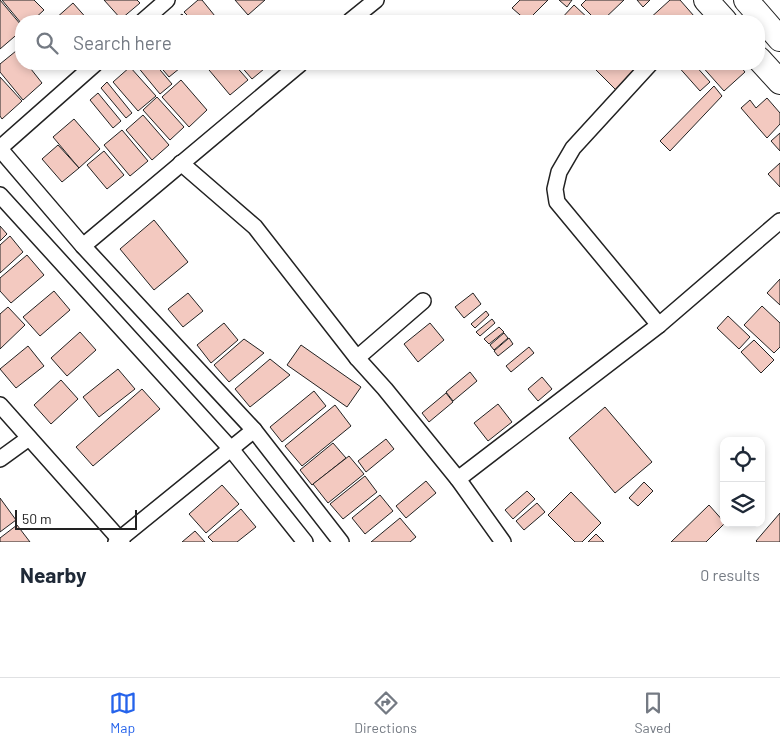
<!DOCTYPE html>
<style>
body{margin:0;font-family:Barlow,sans-serif;background:#f6f6f7;color:#1f2937}
.controls{position:absolute;right:15px;bottom:15px;display:grid;overflow:hidden;border-radius:10px;box-shadow:0 2px 8px #0003}
.controls button{width:45px;height:45px;display:grid;place-items:center;padding:0;border:0;border-bottom:1px solid #e0e1e3;background:#fff;color:#1f2937;font:25px sans-serif}
.scale{position:absolute;left:15px;bottom:12px;width:122px;box-sizing:border-box;padding-left:5px;border:2px solid #222;border-top:0;font-size:14px;line-height:18px;white-space:nowrap;color:#222;-webkit-text-stroke:4px #fff;paint-order:stroke}
.list{margin:0;padding:0;list-style:none}
h2{display:flex;justify-content:space-between;align-items:center;height:65px;margin:0;padding:0 20px;font-size:21px}
h2 small{font-size:16px;font-weight:400;color:#747a83}
.icon{flex:none;width:28px;height:28px;fill:none;stroke:currentColor;stroke-width:2;stroke-linecap:round;stroke-linejoin:round}
.map{position:relative;flex:none;width:780px;height:542px;overflow:hidden}
.search{position:absolute;background:#fff;box-shadow:0 2px 8px #0003;left:15px;right:15px;top:15px;height:55px;display:flex;align-items:center;gap:12px;box-sizing:border-box;padding:0 18px;border-radius:20px;color:#747a83;font-size:19px}
.sheet{height:135px;background:#fff}
nav{display:flex;justify-content:space-around;align-items:center;box-sizing:border-box;height:70px;border-top:1px solid #e0e1e3;background:#fff;font-size:14px;color:#747a83}
nav a{display:grid;justify-items:center;gap:2px}
nav .on{color:#2563eb}
.map>svg:first-child{display:block}
.building{fill:#f3c9c0;stroke:#222}
.lines{fill:none;stroke-linecap:round;stroke-linejoin:round}
.minor-casing{stroke:#222;stroke-width:18}
.primary-casing{stroke:#222;stroke-width:26}
.minor{stroke:#fff;stroke-width:15}
.primary{stroke:#fff;stroke-width:24}
</style>
<div class="map">
<svg width="780" height="542" viewBox="0 0 780 542">
<rect width="100%" height="100%" fill="#fff"/>
<g class="building">
<polygon points="0,0 21,25 21,31 0,49"/>
<polygon points="2,0 34,0 44,10 32,21 21,23"/>
<polygon points="104,0 137,0 140,3 121,19"/>
<polygon points="198,0 202,0 219,21 193,21 184,12"/>
<polygon points="235,0 265,0 248,15"/>
<polygon points="520,0 548,0 527,21 512,8"/>
<polygon points="559,0 572,0 567,7"/>
<polygon points="586,0 624,0 602,21 597,21 581,5"/>
<polygon points="637,0 650,0 643,7"/>
<polygon points="670,0 680,0 694,16 688,21 650,21 648,20"/>
<polygon points="73,3 89,21 57,21 55,19"/>
<polygon points="574,5 591,21 559,21"/>
<polygon points="182,14 187,21 173,21"/>
<polygon points="16,51 21,57 21,64 27,64 42,83 23,100 0,72 0,64"/>
<polygon points="56,64 66,64 61,69"/>
<polygon points="139,64 155,64 172,84 160,94 137,66"/>
<polygon points="158,64 185,64 169,77"/>
<polygon points="204,64 234,64 248,80 230,95"/>
<polygon points="239,64 270,64 252,79"/>
<polygon points="595,64 634,64 639,69 617,91 592,66"/>
<polygon points="676,64 694,64 710,82 700,91"/>
<polygon points="700,64 738,64 745,72 724,91"/>
<polygon points="130,67 156,96 138,111 113,82"/>
<polygon points="0,77 22,101 2,119 0,116"/>
<polygon points="181,80 207,110 189,127 162,97"/>
<polygon points="107,82 132,113 126,118 101,88"/>
<polygon points="714,86 722,96 670,151 660,141"/>
<polygon points="98,93 121,121 113,128 90,100"/>
<polygon points="157,97 184,127 170,140 143,110"/>
<polygon points="767,98 780,113 780,124 767,138 741,108 750,100 756,108"/>
<polygon points="143,115 169,145 152,160 126,130"/>
<polygon points="74,119 100,149 79,168 53,137"/>
<polygon points="122,130 148,161 130,176 104,145"/>
<polygon points="780,133 780,151 771,141"/>
<polygon points="58,145 79,168 62,182 42,159"/>
<polygon points="104,151 124,175 107,189 87,165"/>
<polygon points="780,163 780,187 768,174"/>
<polygon points="154,220 188,262 154,290 120,249"/>
<polygon points="0,226 7,234 0,241"/>
<polygon points="10,236 23,252 0,273 0,245"/>
<polygon points="27,255 44,275 11,303 0,291 0,278"/>
<polygon points="780,279 780,305 767,293"/>
<polygon points="54,291 70,310 40,336 23,317"/>
<polygon points="188,293 203,311 183,327 168,309"/>
<polygon points="473,293 481,304 464,318 455,307"/>
<polygon points="762,306 780,323 780,347 774,353 744,325"/>
<polygon points="8,307 25,325 0,349 0,314"/>
<polygon points="486,311 489,315 475,328 471,324"/>
<polygon points="728,316 750,337 739,349 717,328"/>
<polygon points="492,319 495,323 480,336 476,332"/>
<polygon points="224,323 238,340 211,363 197,345"/>
<polygon points="430,323 444,340 418,362 404,344"/>
<polygon points="499,327 504,332 489,344 484,339"/>
<polygon points="80,332 96,350 67,376 51,358"/>
<polygon points="504,333 508,338 494,350 490,345"/>
<polygon points="509,338 513,344 498,356 494,351"/>
<polygon points="244,339 264,353 229,382 214,365"/>
<polygon points="754,340 774,360 761,373 741,352"/>
<polygon points="301,345 361,387 347,407 287,365"/>
<polygon points="28,346 44,366 16,388 0,369"/>
<polygon points="529,347 534,353 511,372 506,366"/>
<polygon points="270,359 290,375 250,407 235,389"/>
<polygon points="118,369 135,389 99,417 83,397"/>
<polygon points="470,372 477,381 453,401 446,392"/>
<polygon points="542,377 552,389 538,401 528,389"/>
<polygon points="61,380 78,399 51,424 34,405"/>
<polygon points="142,389 160,409 93,466 76,447"/>
<polygon points="314,391 326,406 282,442 270,427"/>
<polygon points="446,393 453,402 429,422 422,413"/>
<polygon points="498,404 512,422 488,441 474,423"/>
<polygon points="335,405 351,426 302,466 285,446"/>
<polygon points="605,407 652,462 615,493 569,438"/>
<polygon points="386,439 394,449 366,472 358,461"/>
<polygon points="333,443 346,458 312,485 300,470"/>
<polygon points="349,456 364,474 328,503 313,484"/>
<polygon points="365,476 377,492 343,519 330,504"/>
<polygon points="426,481 436,493 406,518 396,506"/>
<polygon points="644,482 653,491 638,506 629,498"/>
<polygon points="222,485 239,504 206,533 189,514"/>
<polygon points="527,491 535,499 513,519 505,510"/>
<polygon points="571,492 601,523 582,542 575,542 548,515"/>
<polygon points="380,495 393,511 365,534 352,518"/>
<polygon points="0,498 16,520 0,532"/>
<polygon points="537,503 545,512 524,530 516,521"/>
<polygon points="709,505 725,523 706,542 671,542"/>
<polygon points="241,509 256,527 237,542 213,542 208,537"/>
<polygon points="780,513 780,542 757,542 756,541"/>
<polygon points="400,518 416,537 410,542 371,542"/>
<polygon points="17,525 30,542 0,542 0,538"/>
<polygon points="195,531 205,542 182,542"/>
<polygon points="596,534 604,542 588,542"/>
</g>
<g class="lines">
<defs>
<g id="minor">
<polyline points="143,21 167,0"/>
<polyline points="350,21 376,0"/>
<polyline points="650,64 573,148 559,172 555,189 557,202 659,325"/>
<polyline points="0,148 95,64"/>
<polyline points="0,149 83,246 254,430 341,542"/>
<polyline points="181,163 255,227 357,358 385,389 458,479 503,542"/>
<polyline points="0,195 231,449 305,542"/>
<polyline points="83,246 300,64"/>
<polyline points="357,358 423,301"/>
<polyline points="0,405 122,542"/>
<polyline points="0,459 29,438"/>
<polyline points="458,479 659,325 780,221"/>
<polyline points="116,542 254,430"/>
</g>
<g id="primary">
<polyline points="706,0 725,21"/>
<polyline points="746,0 780,39"/>
<polyline points="759,59 780,82"/>
</g>
</defs>
<use href="#minor" class="minor-casing"/>
<use href="#primary" class="primary-casing"/>
<use href="#minor" class="minor"/>
<use href="#primary" class="primary"/>
</g>
</svg>
<div class="controls">
<button><svg class="icon" aria-label="locate" viewBox="0 0 24 24"><circle cx="12" cy="12" r="6"/><path d="M12 2v4M12 18v4M2 12h4M18 12h4"/></svg></button>
<button><svg class="icon" aria-label="layers" viewBox="0 0 24 24"><path d="M12 4l9 5-9 5-9-5zM3 14l9 5 9-5"/></svg></button>
</div>
<div class="scale">50 m</div>
<div class="search"><svg class="icon" aria-label="search" viewBox="0 0 24 24"><circle cx="10" cy="10" r="6"/><path d="M15 15l6 6"/></svg>Search here</div>
</div>
<section class="sheet">
<h2>Nearby<small>0 results</small></h2>
<ul class="list">
</ul>
</section>
<nav>
<a class="on"><svg class="icon" aria-label="map" viewBox="0 0 24 24"><path d="M3 6l6-2 6 2 6-2v14l-6 2-6-2-6 2zM9 4v14M15 6v14"/></svg>Map</a>
<a><svg class="icon" aria-label="directions" viewBox="0 0 24 24"><path d="M12 3l9 9-9 9-9-9zM9 14v-3h6M13 9l2 2-2 2"/></svg>Directions</a>
<a><svg class="icon" aria-label="saved" viewBox="0 0 24 24"><path d="M7 4h10v16l-5-4-5 4z"/></svg>Saved</a>
</nav>
